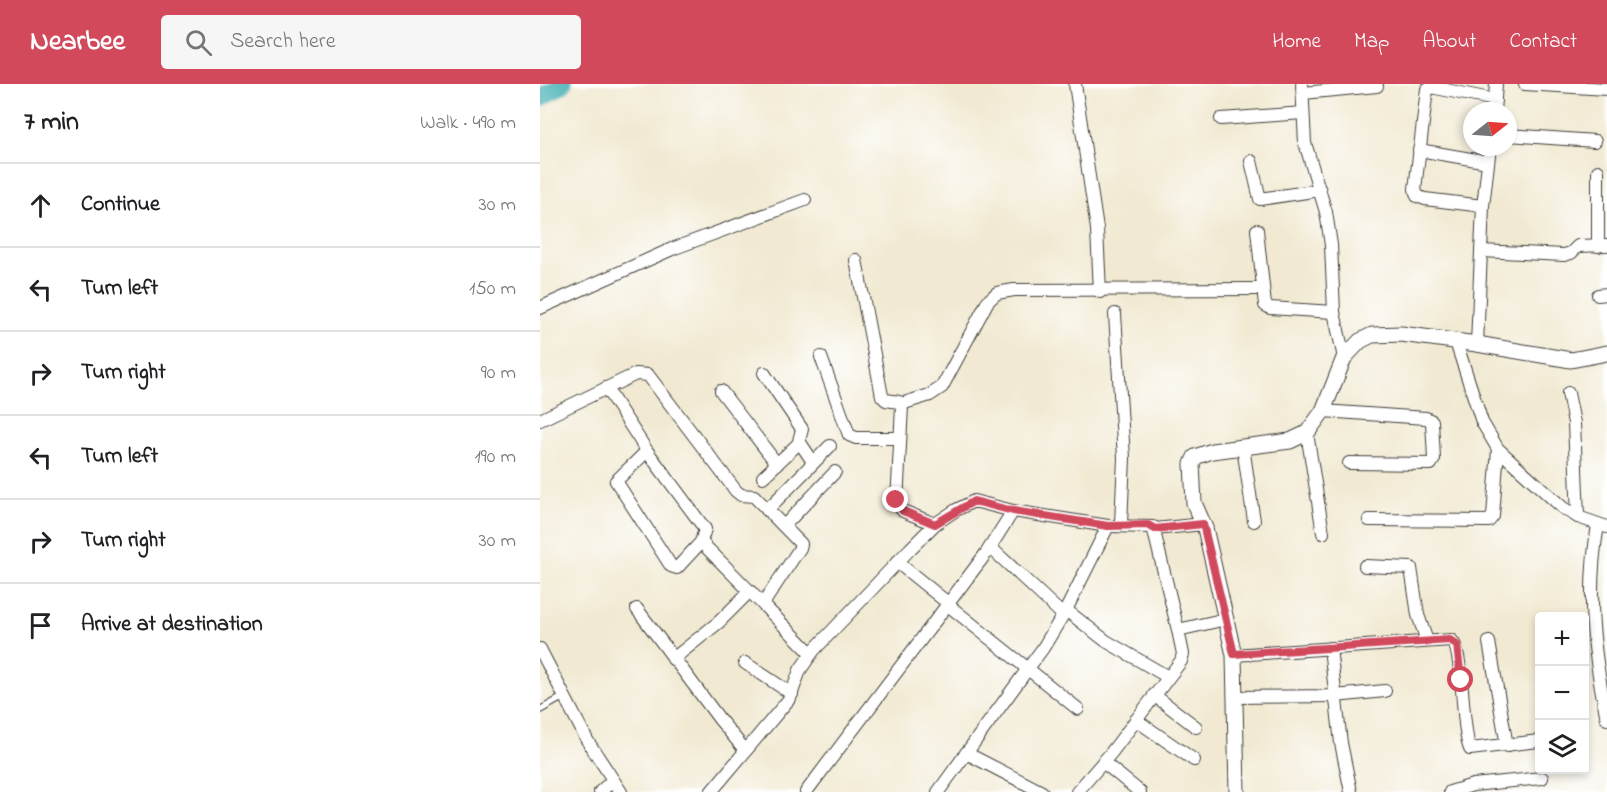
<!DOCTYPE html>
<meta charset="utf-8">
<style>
body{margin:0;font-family:"Indie Flower",sans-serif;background:#f6f6f6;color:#202124}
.controls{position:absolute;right:18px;bottom:18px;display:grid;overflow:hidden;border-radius:6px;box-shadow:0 3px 9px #0003}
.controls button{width:54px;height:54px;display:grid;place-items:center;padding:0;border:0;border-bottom:2px solid #e0e0e0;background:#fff;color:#202124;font:30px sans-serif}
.compass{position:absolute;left:923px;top:18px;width:54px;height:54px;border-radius:50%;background:#fff;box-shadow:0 3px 9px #0003;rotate:73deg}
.stop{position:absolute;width:18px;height:18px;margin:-14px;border:4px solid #d1495b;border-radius:50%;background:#fff}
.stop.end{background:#d1495b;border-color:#fff;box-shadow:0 2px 6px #0008}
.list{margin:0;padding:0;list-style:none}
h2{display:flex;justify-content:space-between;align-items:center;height:78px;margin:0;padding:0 24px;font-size:26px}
h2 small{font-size:20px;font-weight:400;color:#757577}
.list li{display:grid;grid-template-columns:39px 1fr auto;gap:18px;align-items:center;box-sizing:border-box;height:84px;padding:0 24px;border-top:2px solid #e0e0e0}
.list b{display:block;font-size:22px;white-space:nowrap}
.list em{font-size:20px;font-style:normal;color:#757577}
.icon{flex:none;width:33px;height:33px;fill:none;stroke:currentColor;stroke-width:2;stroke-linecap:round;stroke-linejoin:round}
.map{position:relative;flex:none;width:1067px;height:708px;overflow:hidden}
header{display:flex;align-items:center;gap:36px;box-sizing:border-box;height:84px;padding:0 30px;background:#d1495b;color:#fff}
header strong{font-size:28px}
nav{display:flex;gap:33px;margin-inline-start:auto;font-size:21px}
.search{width:420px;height:54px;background:#f6f6f6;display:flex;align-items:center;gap:15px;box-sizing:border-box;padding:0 21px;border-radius:6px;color:#757577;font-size:22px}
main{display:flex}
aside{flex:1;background:#fff}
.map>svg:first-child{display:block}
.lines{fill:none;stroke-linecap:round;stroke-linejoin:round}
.river{stroke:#3cadb3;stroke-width:18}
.service-casing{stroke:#3c3b37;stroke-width:8}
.minor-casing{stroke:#3c3b37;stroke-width:14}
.tertiary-casing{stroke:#3c3b37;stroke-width:17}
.service{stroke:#fff;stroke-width:6}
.minor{stroke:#fff;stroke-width:12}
.tertiary{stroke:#fff;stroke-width:15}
.route{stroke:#d1495b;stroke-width:8}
</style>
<header>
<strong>Nearbee</strong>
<div class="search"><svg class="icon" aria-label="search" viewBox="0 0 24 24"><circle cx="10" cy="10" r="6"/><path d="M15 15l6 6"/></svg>Search here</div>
<nav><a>Home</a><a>Map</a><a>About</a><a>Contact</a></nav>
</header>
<main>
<aside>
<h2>7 min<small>Walk · 490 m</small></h2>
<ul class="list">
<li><svg class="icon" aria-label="ahead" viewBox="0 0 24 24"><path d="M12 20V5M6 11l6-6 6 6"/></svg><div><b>Continue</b></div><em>30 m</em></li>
<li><svg class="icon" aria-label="left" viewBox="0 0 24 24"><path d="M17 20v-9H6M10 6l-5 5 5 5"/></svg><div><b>Turn left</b></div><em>150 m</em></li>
<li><svg class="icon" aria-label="right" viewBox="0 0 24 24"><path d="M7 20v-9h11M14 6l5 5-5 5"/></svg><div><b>Turn right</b></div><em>90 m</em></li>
<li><svg class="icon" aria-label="left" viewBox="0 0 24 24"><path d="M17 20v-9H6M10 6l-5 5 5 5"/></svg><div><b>Turn left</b></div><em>190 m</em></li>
<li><svg class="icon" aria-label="right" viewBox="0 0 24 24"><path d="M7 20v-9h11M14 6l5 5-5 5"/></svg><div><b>Turn right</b></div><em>30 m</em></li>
<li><svg class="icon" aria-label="arrive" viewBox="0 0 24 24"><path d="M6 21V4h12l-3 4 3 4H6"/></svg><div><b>Arrive at destination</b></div></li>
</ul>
</aside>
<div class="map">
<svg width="1067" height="708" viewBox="0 0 1067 708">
<rect width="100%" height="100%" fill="#fff"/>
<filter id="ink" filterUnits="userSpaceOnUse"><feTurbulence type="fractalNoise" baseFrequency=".0167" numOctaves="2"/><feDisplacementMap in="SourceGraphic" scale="12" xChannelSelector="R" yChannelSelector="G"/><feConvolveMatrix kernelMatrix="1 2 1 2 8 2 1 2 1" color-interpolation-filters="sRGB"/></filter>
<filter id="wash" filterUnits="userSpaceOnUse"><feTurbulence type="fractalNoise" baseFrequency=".008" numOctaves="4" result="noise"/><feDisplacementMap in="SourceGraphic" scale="24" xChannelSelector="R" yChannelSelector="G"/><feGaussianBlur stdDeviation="1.35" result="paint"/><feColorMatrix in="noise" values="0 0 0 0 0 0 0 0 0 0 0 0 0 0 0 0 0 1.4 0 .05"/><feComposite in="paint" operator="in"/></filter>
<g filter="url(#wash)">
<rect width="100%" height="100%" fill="#f1e9d1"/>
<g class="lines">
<polyline class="river" points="0,14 23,0"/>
</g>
</g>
<g filter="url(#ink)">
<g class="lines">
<defs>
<polyline id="service" points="0,626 25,612"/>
<g id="minor">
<polyline points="535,0 557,145 560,208"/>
<polyline points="762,0 765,59 786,128 791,161 794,228 804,274"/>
<polyline points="985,0 1067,5"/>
<polyline points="763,9 837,2"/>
<polyline points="954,27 956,0"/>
<polyline points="681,35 763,29"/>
<polyline points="968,51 1055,57"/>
<polyline points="879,66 948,78"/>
<polyline points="711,77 720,115 780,106"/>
<polyline points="1058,87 1058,162"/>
<polyline points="943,122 885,115 877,112 875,105 887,5 891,3 955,16"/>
<polyline points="717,146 725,221 730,224 794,228"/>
<polyline points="941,167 1024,171 1031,169 1038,162 1067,161"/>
<polyline points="316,176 342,312 346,316 359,318 362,322 357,419 363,427 395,440"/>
<polyline points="1058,211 1067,210"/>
<polyline points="0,224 132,165 265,116"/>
<polyline points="575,230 584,374 581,440"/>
<polyline points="916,258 942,338 958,365 1023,424 1038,433 1067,443"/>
<polyline points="937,260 943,122 950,63"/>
<polyline points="281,273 309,351 316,354 360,354"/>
<polyline points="224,289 262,345 259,357 273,378"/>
<polyline points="66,304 107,367 165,445 161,458 137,484 131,482 76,397 107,367"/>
<polyline points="181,307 237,380"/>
<polyline points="1028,309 1034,339 1038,433"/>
<polyline points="361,320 390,311 402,303 448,217 457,209 474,206 722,205"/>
<polyline points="783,327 886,334 892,337 894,375 891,380 809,379"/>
<polyline points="0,336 96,290 108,291 196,407 201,411 214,412 261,460 260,464 223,520"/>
<polyline points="767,349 783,449"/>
<polyline points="703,363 714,437"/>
<polyline points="223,393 260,358"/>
<polyline points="227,426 290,362"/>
<polyline points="829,436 949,437 953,432 958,365"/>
<path d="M1058 441C1046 510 1053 567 1067 635"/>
<polyline points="244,442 295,388"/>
<polyline points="615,445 663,440"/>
<polyline points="161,458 271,569"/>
<polyline points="451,464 523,531"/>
<polyline points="357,478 409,520"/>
<polyline points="825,482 871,484 878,531 887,557"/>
<polyline points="408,521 538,625"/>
<polyline points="97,525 180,636 205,666"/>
<polyline points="526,526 566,557 628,593"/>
<polyline points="949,558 967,662"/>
<polyline points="790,564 801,659 811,708"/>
<polyline points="0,565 47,656 81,708"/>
<path d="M694 571 911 556C924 564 921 644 930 665L999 657"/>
<polyline points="133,575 179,538 210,507"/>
<polyline points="205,579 252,610"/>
<polyline points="614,611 656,643"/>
<polyline points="695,613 795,612 845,607"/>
<polyline points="596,636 654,676"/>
<polyline points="426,669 502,708"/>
<polyline points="563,678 600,708"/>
<polyline points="60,708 72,697"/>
<polyline points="171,708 250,614 260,586 274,566 370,465 395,440 416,426 434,417 473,427 568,442 613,443 638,546"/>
<polyline points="266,708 447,468 473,427"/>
<polyline points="398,708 503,564 526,526 568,442"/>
<polyline points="537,708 571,669 641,577 643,570 638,546 686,535"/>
<polyline points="910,708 933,701 1002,694"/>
</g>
<polyline id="tertiary" points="697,708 694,571 665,444 654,419 652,380 655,373 672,367 750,357 767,349 783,327 804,274 820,257 832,251 861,250 937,260 1031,276 1067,269"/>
</defs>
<use href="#service" class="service-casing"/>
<use href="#minor" class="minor-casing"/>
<use href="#tertiary" class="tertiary-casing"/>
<use href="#service" class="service"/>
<use href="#minor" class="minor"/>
<use href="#tertiary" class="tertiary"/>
</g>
</g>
<g class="lines" filter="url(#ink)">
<polyline class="route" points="356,416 363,427 395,440 434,417 473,427 568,442 608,441 615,445 663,440 694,570 910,556 917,561 921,596"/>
</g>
</svg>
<div class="controls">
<button>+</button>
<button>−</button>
<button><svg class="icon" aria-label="layers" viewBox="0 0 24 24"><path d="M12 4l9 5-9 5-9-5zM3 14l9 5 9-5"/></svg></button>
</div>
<svg class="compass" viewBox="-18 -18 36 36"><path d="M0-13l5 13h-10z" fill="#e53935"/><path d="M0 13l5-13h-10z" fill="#757577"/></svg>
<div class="stop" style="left:921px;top:596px"></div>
<div class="stop end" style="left:356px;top:416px"></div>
</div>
</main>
